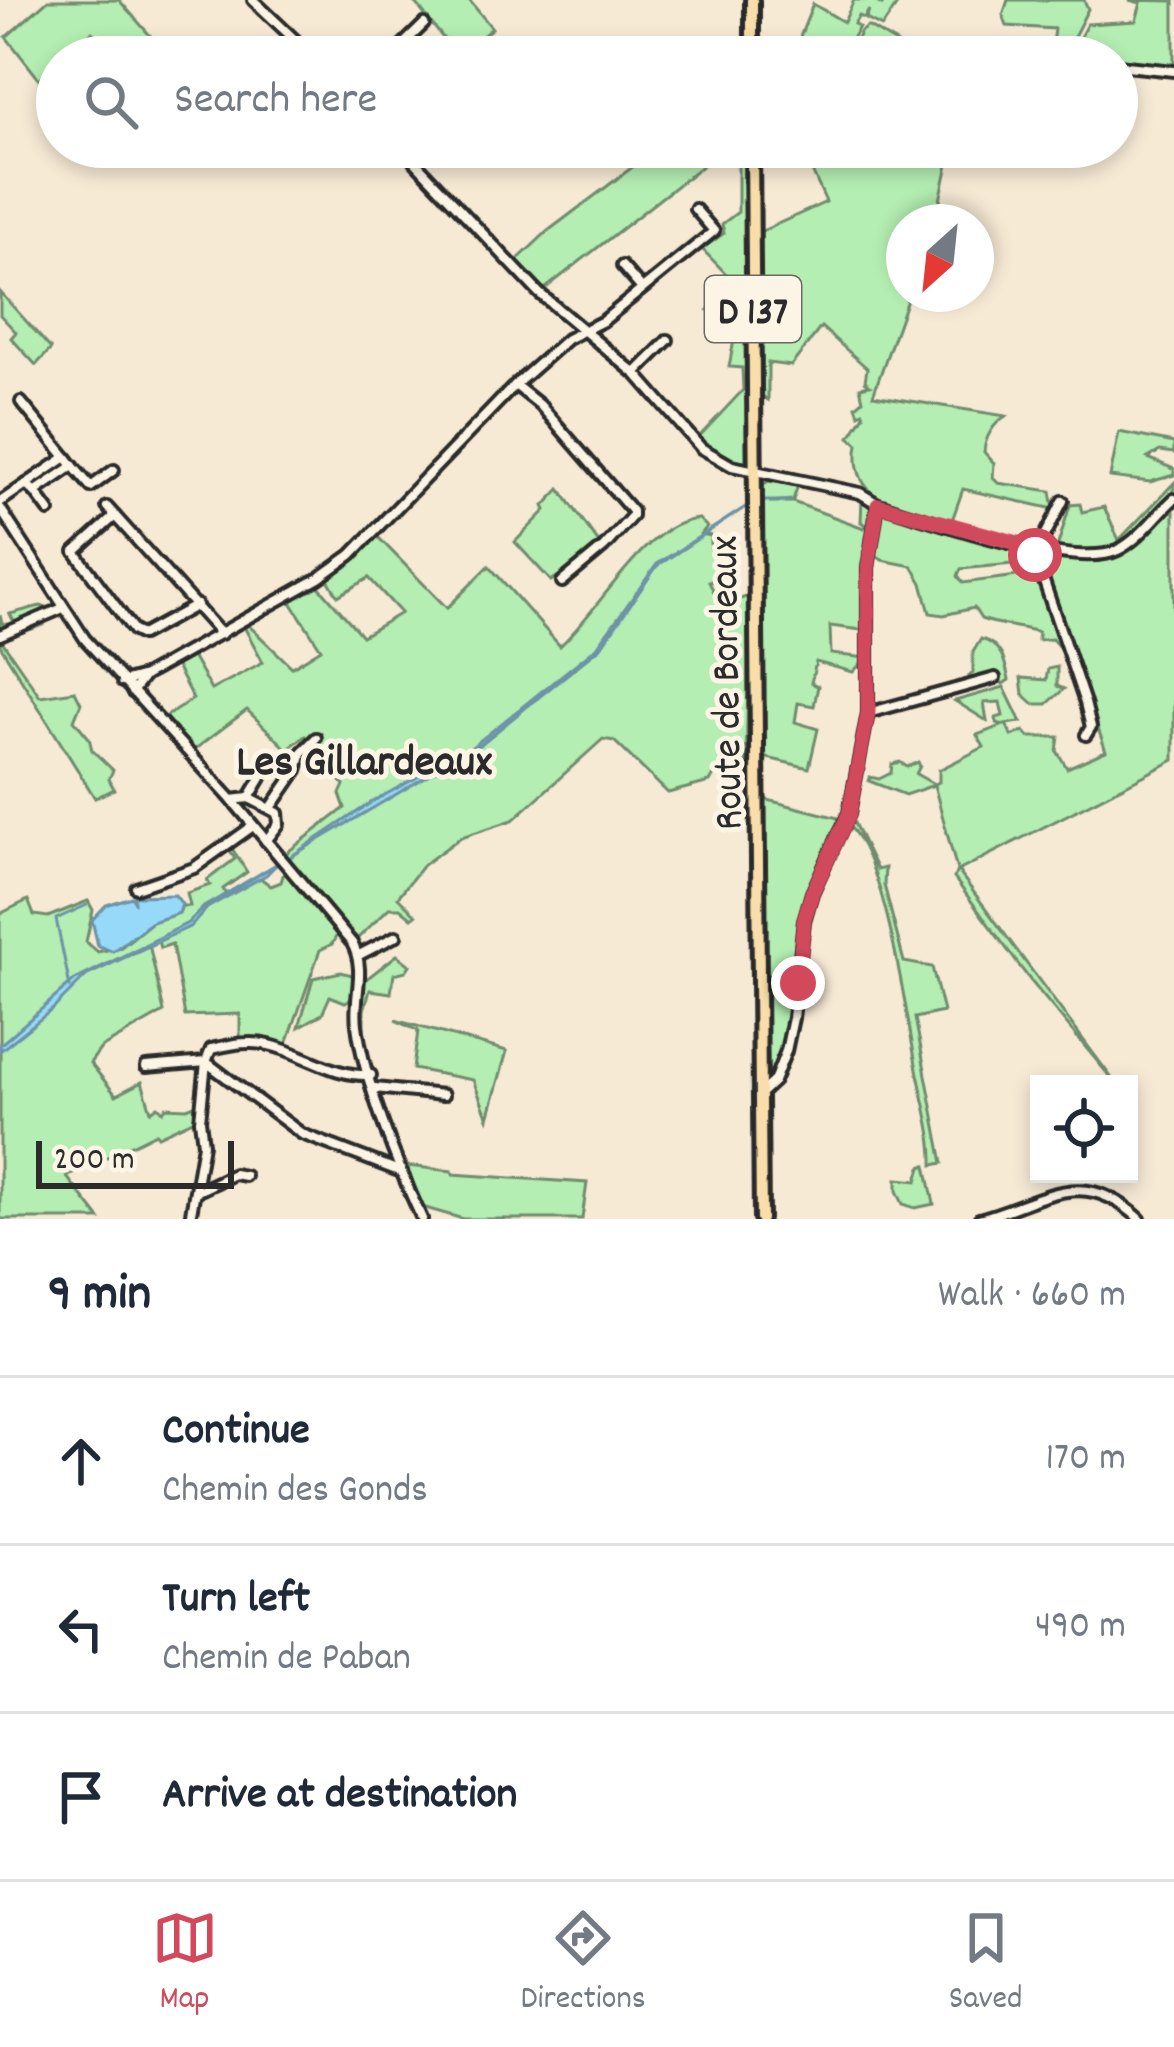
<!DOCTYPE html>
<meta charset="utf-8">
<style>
body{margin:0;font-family:Dekko,sans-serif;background:#f6f6f7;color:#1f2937}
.controls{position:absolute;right:36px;bottom:36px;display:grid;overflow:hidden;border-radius:0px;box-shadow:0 6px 18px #0003}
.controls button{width:108px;height:108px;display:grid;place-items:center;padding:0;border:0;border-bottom:3px solid #e0e1e3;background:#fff;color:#1f2937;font:60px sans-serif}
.compass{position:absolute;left:886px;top:204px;width:108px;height:108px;border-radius:50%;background:#fff;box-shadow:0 6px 18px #0003;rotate:207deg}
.scale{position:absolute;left:36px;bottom:30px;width:198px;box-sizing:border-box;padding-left:12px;border:6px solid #2b2b2b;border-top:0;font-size:33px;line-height:42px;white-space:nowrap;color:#2b2b2b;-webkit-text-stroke:9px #fcf5e5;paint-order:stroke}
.stop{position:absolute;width:36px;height:36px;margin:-27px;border:9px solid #d1495b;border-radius:50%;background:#fff}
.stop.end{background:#d1495b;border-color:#fff;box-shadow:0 3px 12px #0008}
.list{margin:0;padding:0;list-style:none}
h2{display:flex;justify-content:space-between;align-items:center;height:156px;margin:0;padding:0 48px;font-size:51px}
h2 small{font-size:39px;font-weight:400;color:#747a83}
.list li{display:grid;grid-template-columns:78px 1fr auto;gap:36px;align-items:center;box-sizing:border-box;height:168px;padding:0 48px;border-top:3px solid #e0e1e3}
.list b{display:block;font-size:45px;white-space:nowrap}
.list p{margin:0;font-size:39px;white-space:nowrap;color:#747a83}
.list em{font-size:39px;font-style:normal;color:#747a83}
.icon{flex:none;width:66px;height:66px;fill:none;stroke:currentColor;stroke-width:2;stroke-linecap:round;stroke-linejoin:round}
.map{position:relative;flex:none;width:1174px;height:1219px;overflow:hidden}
.search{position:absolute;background:#fff;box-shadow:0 6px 18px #0003;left:36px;right:36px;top:36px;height:132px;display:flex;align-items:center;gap:30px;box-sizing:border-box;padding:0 42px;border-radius:66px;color:#747a83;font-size:45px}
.sheet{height:660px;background:#fff}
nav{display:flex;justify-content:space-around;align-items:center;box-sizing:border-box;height:168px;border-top:3px solid #e0e1e3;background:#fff;font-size:33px;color:#747a83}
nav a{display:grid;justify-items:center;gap:6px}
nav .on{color:#d1495b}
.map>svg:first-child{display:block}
.green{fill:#b4eeb2;stroke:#708c6e;stroke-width:3}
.water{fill:#97d9f9;stroke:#6c93a7;stroke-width:3}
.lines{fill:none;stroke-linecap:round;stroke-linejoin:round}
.stream{stroke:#6c93a7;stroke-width:3}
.minor-casing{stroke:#2b2b2b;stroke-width:16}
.major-casing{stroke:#2b2b2b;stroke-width:20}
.minor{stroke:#fcf5e5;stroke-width:8}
.major{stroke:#f9deab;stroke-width:10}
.route{stroke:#d1495b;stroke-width:15}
.labels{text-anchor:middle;stroke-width:10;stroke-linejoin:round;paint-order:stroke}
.shield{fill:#fcf5e5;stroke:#6a6863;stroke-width:3}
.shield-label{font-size:39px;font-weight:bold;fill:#2b2b2b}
.street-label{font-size:42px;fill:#2b2b2b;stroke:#fcf5e5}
.neighbourhood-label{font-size:45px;font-weight:bold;fill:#2b2b2b;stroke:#fcf5e5}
</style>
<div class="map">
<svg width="1174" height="1219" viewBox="0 0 1174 1219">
<rect width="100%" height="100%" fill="#f7ead5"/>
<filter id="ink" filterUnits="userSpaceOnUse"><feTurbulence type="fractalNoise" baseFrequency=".00833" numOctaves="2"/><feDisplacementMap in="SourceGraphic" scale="24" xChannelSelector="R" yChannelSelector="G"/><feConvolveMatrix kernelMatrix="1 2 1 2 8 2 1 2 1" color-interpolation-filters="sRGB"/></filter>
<g filter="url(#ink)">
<g class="green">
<polygon points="48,0 119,0 169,57 115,57 92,32 63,57 57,57 57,63 39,79 6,37"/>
<polygon points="413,0 469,0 492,28 458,57"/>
<polygon points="854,0 873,0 882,5 886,0 900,0 882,27 866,19 869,10 864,18 859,16 854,24 859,27 841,57 803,57 794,52 813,4 844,22"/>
<path d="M1008 0H1084L1088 9C1063 57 1069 58 1015 55L1010 42 1052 44 1054 29 1007 26 1003 15Z"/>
<polygon points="1129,0 1174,1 1174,70 1117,64 1117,57 1078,57 1076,45 1087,24 1136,21 1141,3"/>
<polygon points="867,27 869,27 920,57 847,57 861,31"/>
<polygon points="659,147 726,147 541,292 514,263 548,231"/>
<polygon points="738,147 749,147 749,467 723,460 696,440 743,390 742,368 729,367 739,313 736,305 728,304 719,313 708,310 733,281 702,249 724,233 722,224 738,212"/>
<path d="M866 147H952L935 222H904V294H909L873 395 1006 416C994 423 985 437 984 452L994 463 993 478 998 483 1051 491 1054 509 963 489 950 526C905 511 848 503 858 444L850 437 864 415 863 412 859 414 856 406 863 400 860 387 870 385 865 381 867 368 821 327 791 366 768 363V400L762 396 760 232 826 202 812 171Z"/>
<polygon points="0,292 51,349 36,365 11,338 16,332 0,315"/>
<polygon points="1119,432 1174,443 1174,453 1160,451 1148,458 1174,469 1174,475 1150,482 1110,477"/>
<path d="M768 481 798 485 793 500 769 502H793L864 528 867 525 861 522 862 497 876 516 885 509 1031 551 1033 557 1023 563 961 569 958 576 963 583 1025 575 1040 568 1036 548 1056 551 1070 505 1080 504 1082 512 1104 507 1119 540 1174 483V760L958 871 1116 1084 1030 980 954 878 957 870 934 785 905 795 869 781 870 777 879 779 891 773 892 764 900 762 907 767 918 762 920 766 916 774 934 784 939 782V770L984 747 977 735 1004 725 997 723 996 718 1003 716 1000 702 984 703 987 721 955 701 1004 687 1021 722 1006 724 1012 736 1024 731 1029 737H1059L1057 751 1067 768 1106 751 1068 645 1058 646 1052 639 1038 640V632C1018 626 1001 626 981 619L974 608 944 615 930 613 922 583 912 566 882 560 875 554 862 587 869 631 830 626 831 654 866 658 853 672 816 662 811 683 818 686 814 706 798 703 795 722 818 729 809 768 763 757 761 501 762 487Z"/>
<polygon points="560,489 602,547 551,581 515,542 546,510 544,506"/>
<path d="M699 519 707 527 701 534 711 536V548L728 574 709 582 722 607 750 595 746 766 718 768 710 782 668 793 614 741 603 739 513 820 461 837 423 865 398 897 416 915 412 918 400 908H389L358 938 342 926 285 858V854L345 808 340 794 344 785 305 736 287 749 247 710 194 750 165 717 193 699 174 663 191 655 211 690 263 662 243 625 246 623 292 667 321 649 289 599 317 584 362 636 401 613 369 578 338 596 327 578 347 565 376 535 447 608 489 566 560 646C602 608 644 523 699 519Z"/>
<polygon points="40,606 46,607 44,625 23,632 22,628 6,632 2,641 40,696 75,691 81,703 74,720 89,738 92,750 113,770 109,779 114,789 95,798 0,645 0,615 2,623 11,625 14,622 10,614"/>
<path d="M981 639C1002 645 1005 661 1009 680L1003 684 991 674 972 681 969 676 973 673V652Z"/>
<polygon points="1057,667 1057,686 1064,689 1047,704 1034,704 1023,694 1021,678 1046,680 1048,669"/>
<polygon points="764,799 846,820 812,893 785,1050 767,1084"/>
<path d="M853 821 877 870 885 868 884 885 904 962 932 967 943 1012 915 1018 943 1163 933 1165C934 1133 922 1097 916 1064 905 1010 886 860 848 825Z"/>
<polygon points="231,847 247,872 223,889 226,895 204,907 188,923 149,944 164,1012 101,1048 90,1063 116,1095 142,1082 151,1111 158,1106 163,1111 166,1107 187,1108 197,1104 197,1118 158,1136 156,1133 67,1177 100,1219 0,1219 0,914 28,900 34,915 48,917 88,901 93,910 86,942 98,952 121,947 152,922 179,913 182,906 190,906 187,893 210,885 207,880 235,859 228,849"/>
<polygon points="285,869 337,935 332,944 320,950 285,1049 240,1042 240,1014 185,1016 172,944 160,948 158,941 191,926 207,908 259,877 271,886 281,882"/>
<polygon points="397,955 410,965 406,971 394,974 391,993 370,990 364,1010 364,1033 359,1034 360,984"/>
<polygon points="341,972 356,976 353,998 345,1002 330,996 322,1014 299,1027 313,978"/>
<polygon points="395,1020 507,1051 488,1118 473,1080 413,1069 418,1031"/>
<polygon points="926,1165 934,1204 915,1208 903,1204 897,1191 897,1179 917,1181 921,1167"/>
<polygon points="407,1166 452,1171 453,1174 587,1183 582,1219 463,1219 422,1207"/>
</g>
<g class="water">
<polygon points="747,506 657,566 601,647 481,744 287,859 372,802 472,747 597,647 657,564"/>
<polygon points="278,863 266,875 207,908 191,926 86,976 53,1009 0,1051 0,1045 75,980 188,923 204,907"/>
<polygon points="175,895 182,904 179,913 152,922 113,951 98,946 92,920 106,905 131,897 134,901 134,896"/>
</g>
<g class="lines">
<g class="stream">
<polyline points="761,501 789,501"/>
<polyline points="598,646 649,576"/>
<polyline points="200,911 278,863"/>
<polyline points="70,987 56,919 87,905"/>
</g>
<defs>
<g id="minor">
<polyline points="253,0 313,57"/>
<polyline points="390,57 424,24"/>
<polyline points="1117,65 1174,71"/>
<path d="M401 147 539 293 637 375 701 448 732 466 860 493 878 504C928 519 1074 572 1118 550 1140 539 1156 515 1174 499"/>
<polyline points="622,266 642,289"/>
<polyline points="635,373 668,340"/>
<polyline points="515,385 540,405 632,511 632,516 604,547 562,582"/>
<polyline points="21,402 66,457"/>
<polyline points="73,466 91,487 114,470"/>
<polyline points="35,492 49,511"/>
<polyline points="1063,501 1035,555 1085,703 1091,727 1086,735"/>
<path d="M0 502C22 487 44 472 66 457L73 466 35 492 26 484"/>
<polyline points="107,507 221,634"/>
<path d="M0 508 85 639 232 800 352 943C367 971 353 996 357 1025 364 1081 398 1167 422 1219"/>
<polyline points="115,516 75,552 134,631 142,635 197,605"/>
<polyline points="0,635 63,608"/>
<polyline points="144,676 319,578 351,555 515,385 567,339 603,321 714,231 695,209"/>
<polyline points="122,682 144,676 132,692"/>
<polyline points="868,713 995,678"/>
<polyline points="249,798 261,778"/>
<polyline points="232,800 249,798 278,813 279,824 266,841"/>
<polyline points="271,808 297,770 302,752 316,738"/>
<polyline points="136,888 194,868 253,826"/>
<polyline points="359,955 396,936"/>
<path d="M146 1067 206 1062 211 1049C230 1045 249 1040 269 1045 305 1053 332 1077 371 1075"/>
<polyline points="375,1088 443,1095"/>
<polyline points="760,1094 774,1081 786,1051 793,1018 804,921 812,893 849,813 868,713 868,568 878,504"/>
<polyline points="196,1192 234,1174 245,1176"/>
<polyline points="190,1219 203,1144 200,1120 206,1062 302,1134 399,1171"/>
<path d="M979 1219C1042 1203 1080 1163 1140 1219"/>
</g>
<g id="major">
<polyline points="752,0 752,57"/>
<polyline points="752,147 761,1219"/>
</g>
</defs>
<use href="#minor" class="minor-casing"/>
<use href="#major" class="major-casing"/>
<use href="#minor" class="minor"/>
<use href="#major" class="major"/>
</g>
</g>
<g class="lines" filter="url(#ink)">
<polyline class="route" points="798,983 804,920 812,893 849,814 868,713 868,568 878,505 1036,548 1035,555"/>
</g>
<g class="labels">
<rect class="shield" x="705" y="276" width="96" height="66" rx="9"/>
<g class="shield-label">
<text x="753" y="323">D 137</text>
</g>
<g class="street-label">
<text transform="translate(723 683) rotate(-91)" y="15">Route de Bordeaux</text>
</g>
<g class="neighbourhood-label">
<text x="364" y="774">Les Gillardeaux</text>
</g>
</g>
</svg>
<div class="controls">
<button><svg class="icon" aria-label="locate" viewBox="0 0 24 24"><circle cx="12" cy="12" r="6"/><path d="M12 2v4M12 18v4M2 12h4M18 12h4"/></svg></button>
</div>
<svg class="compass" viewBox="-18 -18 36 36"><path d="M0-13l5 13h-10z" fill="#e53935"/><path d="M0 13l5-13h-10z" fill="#747a83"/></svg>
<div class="scale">200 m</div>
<div class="stop" style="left:1035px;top:555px"></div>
<div class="stop end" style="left:798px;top:983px"></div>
<div class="search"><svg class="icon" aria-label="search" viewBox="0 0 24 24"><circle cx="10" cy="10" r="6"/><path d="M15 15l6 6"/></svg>Search here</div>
</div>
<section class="sheet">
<h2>9 min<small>Walk · 660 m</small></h2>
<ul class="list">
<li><svg class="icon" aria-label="ahead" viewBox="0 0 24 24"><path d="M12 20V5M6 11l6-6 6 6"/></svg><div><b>Continue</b><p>Chemin des Gonds</p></div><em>170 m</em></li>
<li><svg class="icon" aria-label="left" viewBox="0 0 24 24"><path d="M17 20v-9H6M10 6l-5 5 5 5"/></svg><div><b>Turn left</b><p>Chemin de Paban</p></div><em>490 m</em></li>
<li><svg class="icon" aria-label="arrive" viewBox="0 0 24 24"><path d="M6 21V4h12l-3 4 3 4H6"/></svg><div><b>Arrive at destination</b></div></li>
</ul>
</section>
<nav>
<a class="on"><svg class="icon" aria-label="map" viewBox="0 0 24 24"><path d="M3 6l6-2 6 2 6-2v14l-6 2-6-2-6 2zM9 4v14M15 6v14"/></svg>Map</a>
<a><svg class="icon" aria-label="directions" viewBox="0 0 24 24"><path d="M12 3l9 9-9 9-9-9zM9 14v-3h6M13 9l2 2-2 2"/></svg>Directions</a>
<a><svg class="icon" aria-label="saved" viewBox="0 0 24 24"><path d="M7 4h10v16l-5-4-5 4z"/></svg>Saved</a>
</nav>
